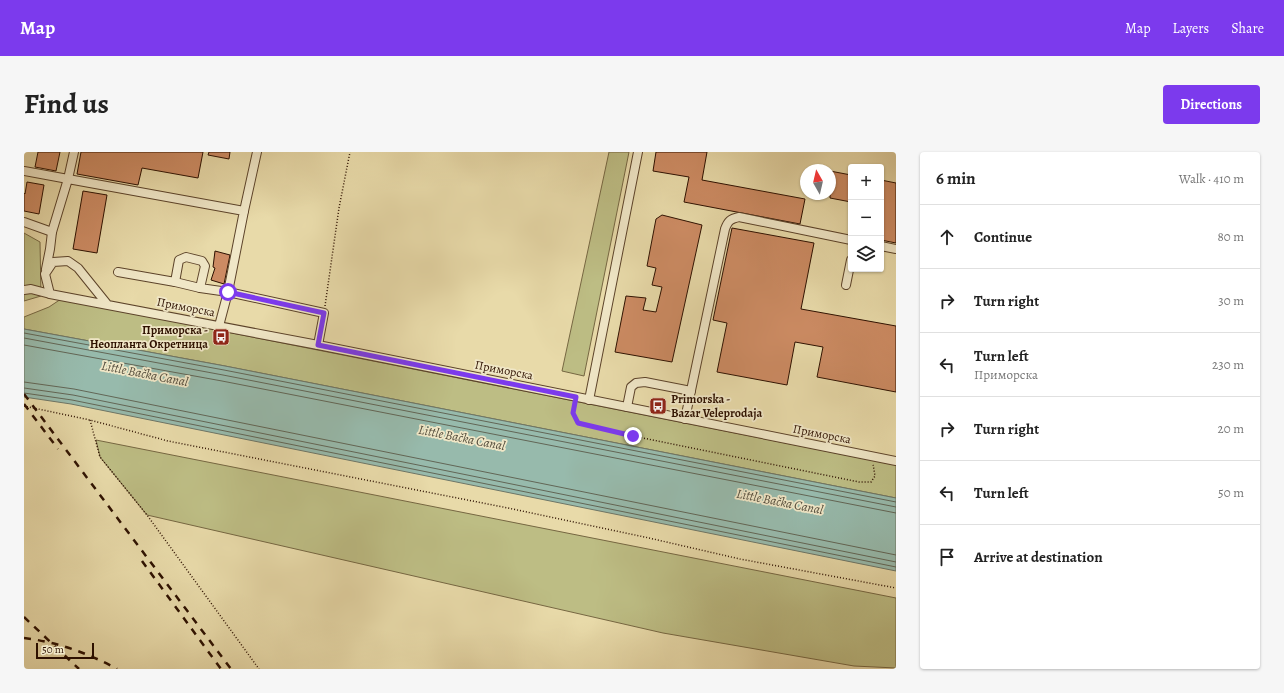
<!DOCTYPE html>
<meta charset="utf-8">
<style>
body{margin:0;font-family:Alegreya,serif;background:#f6f6f6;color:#222}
.controls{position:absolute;right:12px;top:12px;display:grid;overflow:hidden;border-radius:4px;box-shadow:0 1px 3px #0004}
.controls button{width:36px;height:36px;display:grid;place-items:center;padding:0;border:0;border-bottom:1px solid #e0e0e0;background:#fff;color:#222;font:20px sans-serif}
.compass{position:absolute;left:776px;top:12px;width:36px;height:36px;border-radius:50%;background:#fff;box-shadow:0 1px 3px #0004;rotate:352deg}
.scale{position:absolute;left:12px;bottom:10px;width:58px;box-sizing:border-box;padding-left:4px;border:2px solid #2e1100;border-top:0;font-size:11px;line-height:14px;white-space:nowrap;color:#2e1100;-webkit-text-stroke:3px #f0e7c7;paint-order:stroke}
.stop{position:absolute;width:12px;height:12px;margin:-9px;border:3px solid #7c3aed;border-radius:50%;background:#fff}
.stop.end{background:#7c3aed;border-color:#fff;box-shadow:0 1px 4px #0008}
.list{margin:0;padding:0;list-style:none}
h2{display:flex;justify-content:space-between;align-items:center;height:52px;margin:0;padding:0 16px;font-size:17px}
h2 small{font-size:13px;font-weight:400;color:#767676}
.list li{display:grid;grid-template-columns:26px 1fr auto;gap:12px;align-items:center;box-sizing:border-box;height:64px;padding:0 16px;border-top:1px solid #e0e0e0}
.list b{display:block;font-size:15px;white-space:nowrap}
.list p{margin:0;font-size:13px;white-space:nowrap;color:#767676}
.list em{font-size:13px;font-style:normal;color:#767676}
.icon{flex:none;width:22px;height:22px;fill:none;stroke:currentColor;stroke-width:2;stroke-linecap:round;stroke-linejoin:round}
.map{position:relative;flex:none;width:872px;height:517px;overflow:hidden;border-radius:4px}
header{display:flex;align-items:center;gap:24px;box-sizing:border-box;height:56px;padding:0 20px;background:#7c3aed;color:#fff}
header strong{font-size:19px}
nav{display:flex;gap:22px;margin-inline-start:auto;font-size:14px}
.intro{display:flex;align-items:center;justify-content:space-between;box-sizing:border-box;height:96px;padding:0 24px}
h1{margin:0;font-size:28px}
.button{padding:10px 18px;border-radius:4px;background:#7c3aed;color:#fff;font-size:14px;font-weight:700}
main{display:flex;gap:24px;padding:0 24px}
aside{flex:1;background:#fff;border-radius:4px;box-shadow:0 1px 3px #0004}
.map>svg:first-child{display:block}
.green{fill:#bdbd84;stroke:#766742}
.water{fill:#97baac;stroke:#6d7667}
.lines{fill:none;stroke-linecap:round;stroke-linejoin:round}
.shore{stroke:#626656;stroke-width:1}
.building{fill:#cc8b63;stroke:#2e1100}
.minor-casing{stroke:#5c432a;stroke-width:10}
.path{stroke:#2e1100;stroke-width:1.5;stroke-dasharray:1 2;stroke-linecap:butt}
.minor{stroke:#f0e7c7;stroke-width:8}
.rail{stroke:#2e1100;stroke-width:2.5;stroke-dasharray:7 7;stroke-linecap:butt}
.route{stroke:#7c3aed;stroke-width:5}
.labels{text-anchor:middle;stroke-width:3.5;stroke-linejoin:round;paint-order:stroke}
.street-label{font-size:12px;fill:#2e1100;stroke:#f0e7c7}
.poi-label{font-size:12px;font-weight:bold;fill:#2e1100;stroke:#f0e7c7;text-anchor:end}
.water-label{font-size:13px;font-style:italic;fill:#534c3c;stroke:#f0e7c7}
</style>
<header>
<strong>Map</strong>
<nav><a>Map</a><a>Layers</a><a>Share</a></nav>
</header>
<div class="intro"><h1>Find us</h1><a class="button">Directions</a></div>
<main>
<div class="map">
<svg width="872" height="517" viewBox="0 0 872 517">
<rect width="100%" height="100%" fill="#e8daa9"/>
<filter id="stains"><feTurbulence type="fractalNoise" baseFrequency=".005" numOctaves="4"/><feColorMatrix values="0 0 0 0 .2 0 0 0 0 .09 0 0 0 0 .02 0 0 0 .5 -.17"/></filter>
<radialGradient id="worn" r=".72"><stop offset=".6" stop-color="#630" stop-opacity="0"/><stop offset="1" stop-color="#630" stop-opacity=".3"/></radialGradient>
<g class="green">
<polygon points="585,0 605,0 560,224 538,219"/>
<polygon points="0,81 16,90 17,144 0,149"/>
<polygon points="37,147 872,313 872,346 201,214 0,177 0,165 25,155"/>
<polygon points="72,288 872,446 872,516 830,514 639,481 123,363 76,305"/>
</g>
<polygon class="water" points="0,177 201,214 872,346 872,419 47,252 0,245"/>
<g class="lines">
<g class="shore">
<polyline points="0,181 200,218 872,350"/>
<polyline points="0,186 199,223 872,355"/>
<polyline points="0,193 198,229 872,361"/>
<polyline points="0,230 50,237 872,403"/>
<polyline points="0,236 49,243 872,410"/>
<polyline points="0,241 48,248 872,415"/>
</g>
</g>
<g class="building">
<polygon points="14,0 36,0 32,19 11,15"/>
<polygon points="57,0 179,0 174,26 118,16 114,33 53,22"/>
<polygon points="185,0 206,0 205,7 184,3"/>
<polygon points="632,0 683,0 678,28 781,47 776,72 660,50 665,25 629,19"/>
<polygon points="806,19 827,23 827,50 806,46"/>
<polygon points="857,28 872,31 872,91 857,88"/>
<polygon points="3,30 20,33 15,62 0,59 0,41 1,42"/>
<polygon points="59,39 83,43 73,101 49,97"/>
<polygon points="638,63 678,73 648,210 591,200 602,144 622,146 619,158 632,160 638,135 628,133 632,116 623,114 632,67"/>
<polygon points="708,76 790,91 777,157 872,174 872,240 793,225 799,195 771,190 763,233 693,220 703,171 689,168"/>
<polygon points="191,99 206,103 200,132 187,128 191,116 189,115"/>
</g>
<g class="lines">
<defs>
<g id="minor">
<polyline points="0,19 44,27 50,0"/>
<polyline points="220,59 233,0"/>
<polyline points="0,70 28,80"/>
<polyline points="857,94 872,97"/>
<polyline points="22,117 26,97 28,80 44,27 220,59 204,140 176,136 181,114 178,109 162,105 155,108 151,130 94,120"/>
<polyline points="151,130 176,136"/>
<polyline points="822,133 827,108"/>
<polyline points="0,138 7,137 26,142"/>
<polyline points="83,152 54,116 44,109 29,110 21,122 26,142 294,193 872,309"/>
<polyline points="195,174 204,140 300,161 294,193"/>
<polyline points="565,248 614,0"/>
<polyline points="603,255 607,235 612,231 621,230 667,239"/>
<path d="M661 267 701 77C704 69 706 67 715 65L827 88"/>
</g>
</defs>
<use href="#minor" class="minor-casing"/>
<g class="path">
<polyline points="301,154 315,56 326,0"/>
<polyline points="550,253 549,261 554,271 609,284 835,330 847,330 851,324 849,312"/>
<polyline points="0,254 66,268 144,289 484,356 625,386 716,407 872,436"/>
<polyline points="66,268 76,305 123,363 235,517"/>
</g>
<use href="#minor" class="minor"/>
<g class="rail">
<polyline points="0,242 207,517"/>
<polyline points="0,252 34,297"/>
<polyline points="118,409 197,517"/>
<polyline points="0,465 55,517"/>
<path d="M0 486C33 490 64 501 93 517"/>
</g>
</g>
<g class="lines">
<polyline class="route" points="204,140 300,161 294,193 552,245 549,261 554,271 609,284"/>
</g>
<defs>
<symbol id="bus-square" viewBox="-11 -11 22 22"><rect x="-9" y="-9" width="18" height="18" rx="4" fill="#8f2418" stroke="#f0e7c7"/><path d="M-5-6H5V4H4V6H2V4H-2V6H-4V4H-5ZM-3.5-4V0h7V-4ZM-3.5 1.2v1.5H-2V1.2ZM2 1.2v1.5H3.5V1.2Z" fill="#fff"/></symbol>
</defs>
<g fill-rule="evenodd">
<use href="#bus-square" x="187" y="175" width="20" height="20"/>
<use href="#bus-square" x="624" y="244" width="20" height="20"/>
</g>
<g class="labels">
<g class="street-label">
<text transform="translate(162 155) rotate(11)" y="4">Приморска</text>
<text transform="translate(480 218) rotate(11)" y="4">Приморска</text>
<text transform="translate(798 282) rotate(11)" y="4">Приморска</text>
</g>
<g class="poi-label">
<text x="184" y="182">Приморска -<tspan x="184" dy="14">Неопланта Окретница</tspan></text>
<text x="647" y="251" text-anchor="start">Primorska -<tspan x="647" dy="14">Bazar Veleprodaja</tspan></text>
</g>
<g class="water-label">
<text transform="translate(121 221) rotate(11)" y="5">Little Bačka Canal</text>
<text transform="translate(438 285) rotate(11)" y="5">Little Bačka Canal</text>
<text transform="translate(756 349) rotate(11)" y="5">Little Bačka Canal</text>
</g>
</g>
<rect width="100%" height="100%" filter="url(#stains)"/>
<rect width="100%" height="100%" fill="url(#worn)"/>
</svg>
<div class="controls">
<button>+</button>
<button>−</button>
<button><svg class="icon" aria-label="layers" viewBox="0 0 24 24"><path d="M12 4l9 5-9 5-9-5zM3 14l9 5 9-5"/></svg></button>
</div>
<svg class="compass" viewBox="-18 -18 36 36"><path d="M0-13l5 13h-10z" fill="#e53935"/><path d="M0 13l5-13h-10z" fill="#767676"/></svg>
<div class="scale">50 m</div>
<div class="stop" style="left:204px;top:140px"></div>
<div class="stop end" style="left:609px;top:284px"></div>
</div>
<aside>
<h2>6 min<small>Walk · 410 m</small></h2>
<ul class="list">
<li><svg class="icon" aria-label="ahead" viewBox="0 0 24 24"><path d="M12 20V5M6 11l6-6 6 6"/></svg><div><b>Continue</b></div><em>80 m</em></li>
<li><svg class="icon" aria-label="right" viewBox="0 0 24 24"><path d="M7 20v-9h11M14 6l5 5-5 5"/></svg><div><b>Turn right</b></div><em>30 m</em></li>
<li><svg class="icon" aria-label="left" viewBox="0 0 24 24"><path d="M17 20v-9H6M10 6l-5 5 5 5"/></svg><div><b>Turn left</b><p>Приморска</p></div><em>230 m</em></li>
<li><svg class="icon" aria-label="right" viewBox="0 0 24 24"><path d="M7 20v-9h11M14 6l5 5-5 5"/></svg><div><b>Turn right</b></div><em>20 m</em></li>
<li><svg class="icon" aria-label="left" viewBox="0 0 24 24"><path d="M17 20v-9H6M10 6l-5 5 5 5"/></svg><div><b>Turn left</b></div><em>50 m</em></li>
<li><svg class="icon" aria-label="arrive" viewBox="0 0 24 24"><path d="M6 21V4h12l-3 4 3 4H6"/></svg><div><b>Arrive at destination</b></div></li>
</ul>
</aside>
</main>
